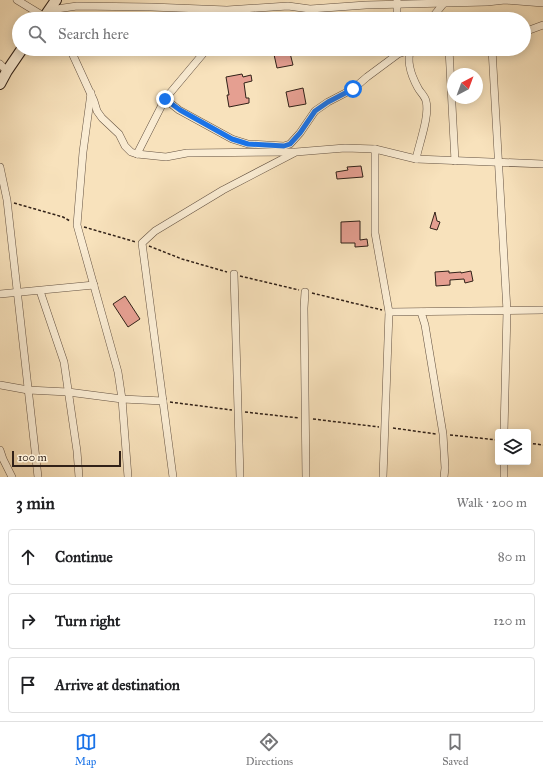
<!DOCTYPE html>
<meta charset="utf-8">
<style>
body{margin:0;font-family:"IM FELL Great Primer",serif;background:#f6f6f6;color:#202124}
.controls{position:absolute;right:12px;bottom:12px;display:grid;overflow:hidden;border-radius:4px;box-shadow:0 2px 10px #0003}
.controls button{width:36px;height:36px;display:grid;place-items:center;padding:0;border:0;border-bottom:1px solid #e0e0e0;background:#fff;color:#202124;font:20px sans-serif}
.compass{position:absolute;left:447px;top:68px;width:36px;height:36px;border-radius:50%;background:#fff;box-shadow:0 2px 10px #0003;rotate:41deg}
.scale{position:absolute;left:12px;bottom:10px;width:109px;box-sizing:border-box;padding-left:4px;border:2px solid #312118;border-top:0;font-size:11px;line-height:14px;white-space:nowrap;color:#312118;-webkit-text-stroke:3px #faecd3;paint-order:stroke}
.stop{position:absolute;width:12px;height:12px;margin:-9px;border:3px solid #1a73e8;border-radius:50%;background:#fff}
.stop.end{background:#1a73e8;border-color:#fff;box-shadow:0 1px 4px #0008}
.list{margin:0;padding:0;list-style:none}
h2{display:flex;justify-content:space-between;align-items:center;height:52px;margin:0;padding:0 16px;font-size:17px}
h2 small{font-size:13px;font-weight:400;color:#757577}
.list li{display:grid;grid-template-columns:26px 1fr auto;gap:12px;align-items:center;box-sizing:border-box;height:56px;margin:0 8px 8px;padding:0 8px;border:1px solid #e0e0e0;border-radius:4px}
.list b{display:block;font-size:15px;white-space:nowrap}
.list em{font-size:13px;font-style:normal;color:#757577}
.icon{flex:none;width:22px;height:22px;fill:none;stroke:currentColor;stroke-width:2;stroke-linecap:round;stroke-linejoin:round}
.map{position:relative;flex:none;width:543px;height:477px;overflow:hidden}
.search{position:absolute;background:#fff;box-shadow:0 2px 10px #0003;left:12px;right:12px;top:12px;height:44px;display:flex;align-items:center;gap:10px;box-sizing:border-box;padding:0 14px;border-radius:22px;color:#757577;font-size:15px}
.sheet{height:244px;background:#fff}
nav{display:flex;justify-content:space-around;align-items:center;box-sizing:border-box;height:56px;border-top:1px solid #e0e0e0;background:#fff;font-size:11px;color:#757577}
nav a{display:grid;justify-items:center;gap:2px}
nav .on{color:#1a73e8}
.map>svg:first-child{display:block}
.building{fill:#e59f91;stroke:#312118}
.lines{fill:none;stroke-linecap:round;stroke-linejoin:round}
.street-casing{stroke:#635141;stroke-width:8}
.secondary-casing{stroke:#312118;stroke-width:12}
.path{stroke:#312118;stroke-width:1.5;stroke-dasharray:3 2;stroke-linecap:butt}
.street{stroke:#faecd3;stroke-width:7}
.secondary{stroke:#faecd3;stroke-width:10}
.route{stroke:#1a73e8;stroke-width:5}
</style>
<div class="map">
<svg width="543" height="477" viewBox="0 0 543 477">
<rect width="100%" height="100%" fill="#f8e2bc"/>
<filter id="stains"><feTurbulence type="fractalNoise" baseFrequency=".005" numOctaves="4"/><feColorMatrix values="0 0 0 0 .2 0 0 0 0 .09 0 0 0 0 .02 0 0 0 .5 -.17"/></filter>
<radialGradient id="worn" r=".72"><stop offset=".6" stop-color="#630" stop-opacity="0"/><stop offset="1" stop-color="#630" stop-opacity=".3"/></radialGradient>
<g class="building">
<polygon points="280,49 289,49 293,65 277,68 273,50"/>
<polygon points="242,74 243,77 251,75 252,81 244,83 246,98 249,98 249,103 229,107 227,95 229,95 226,77"/>
<polygon points="303,88 306,104 289,107 286,92"/>
<polygon points="361,166 363,177 337,179 336,172 348,170 347,167"/>
<polygon points="435,212 437,221 440,222 437,230 430,228"/>
<polygon points="360,221 360,240 367,239 368,246 355,247 355,243 341,243 341,222"/>
<polygon points="449,271 449,273 461,272 461,273 471,271 473,281 465,283 464,279 450,280 450,285 436,286 435,272"/>
<polygon points="125,296 140,319 128,327 113,304"/>
</g>
<g class="lines">
<defs>
<g id="street">
<polyline points="17,0 45,17 46,19"/>
<polyline points="397,0 397,19"/>
<polyline points="50,10 77,6 151,7 227,10 288,6 310,9 366,5 487,2 505,0 543,3"/>
<polyline points="233,19 234,17 247,10"/>
<polyline points="431,19 444,3"/>
<polyline points="524,32 543,25"/>
<polyline points="69,49 72,53 94,101 97,111 102,118 119,134 125,146 131,152 137,154 166,157 187,153 294,152"/>
<path d="M411 49C406 61 412 77 418 88 420 92 425 96 426 101 430 115 419 144 416 159"/>
<polyline points="449,49 455,161"/>
<polyline points="492,49 507,311 504,432"/>
<polyline points="0,64 7,71"/>
<polyline points="91,93 83,152 77,225 118,372 122,399 128,477"/>
<polyline points="165,99 179,110 232,139 248,144 284,146 290,144 300,133 315,111 328,102 353,89 367,77 398,54 412,49"/>
<polyline points="375,149 375,233 389,312 383,477"/>
<polyline points="137,154 165,99 207,49"/>
<polyline points="0,167 7,200 38,477"/>
<polyline points="234,274 240,477"/>
<polyline points="40,291 64,362 77,451 79,477"/>
<polyline points="305,292 304,308 306,477"/>
<polyline points="0,294 94,285"/>
<polyline points="389,312 543,310"/>
<polyline points="421,312 425,325 443,434 445,468 444,477"/>
<polyline points="0,385 28,390 68,392 122,399 163,401"/>
<polyline points="0,450 3,459 12,477"/>
<polyline points="173,477 142,243 155,231 223,190 296,152 345,148 375,149 416,159 543,164"/>
<polyline points="504,477 504,462"/>
</g>
<g id="secondary">
<polyline points="43,19 56,0"/>
<polyline points="0,84 7,71 22,49"/>
</g>
</defs>
<use href="#street" class="street-casing"/>
<use href="#secondary" class="secondary-casing"/>
<g class="path">
<polyline points="14,203 63,217 70,221"/>
<polyline points="84,227 136,242"/>
<polyline points="149,246 182,259 227,272"/>
<polyline points="240,276 299,290"/>
<polyline points="312,293 382,310"/>
<polyline points="170,402 232,410"/>
<polyline points="245,412 299,418"/>
<polyline points="313,419 379,427"/>
<polyline points="393,428 436,434"/>
<polyline points="450,435 498,440"/>
<polyline points="528,443 543,445"/>
</g>
<use href="#street" class="street"/>
<use href="#secondary" class="secondary"/>
</g>
<g class="lines">
<polyline class="route" points="165,99 180,110 232,139 248,144 284,146 290,144 300,133 315,111 328,102 353,89"/>
</g>
<rect width="100%" height="100%" filter="url(#stains)"/>
<rect width="100%" height="100%" fill="url(#worn)"/>
</svg>
<div class="controls">
<button><svg class="icon" aria-label="layers" viewBox="0 0 24 24"><path d="M12 4l9 5-9 5-9-5zM3 14l9 5 9-5"/></svg></button>
</div>
<svg class="compass" viewBox="-18 -18 36 36"><path d="M0-13l5 13h-10z" fill="#e53935"/><path d="M0 13l5-13h-10z" fill="#757577"/></svg>
<div class="scale">100 m</div>
<div class="stop" style="left:353px;top:89px"></div>
<div class="stop end" style="left:165px;top:99px"></div>
<div class="search"><svg class="icon" aria-label="search" viewBox="0 0 24 24"><circle cx="10" cy="10" r="6"/><path d="M15 15l6 6"/></svg>Search here</div>
</div>
<section class="sheet">
<h2>3 min<small>Walk · 200 m</small></h2>
<ul class="list">
<li><svg class="icon" aria-label="ahead" viewBox="0 0 24 24"><path d="M12 20V5M6 11l6-6 6 6"/></svg><div><b>Continue</b></div><em>80 m</em></li>
<li><svg class="icon" aria-label="right" viewBox="0 0 24 24"><path d="M7 20v-9h11M14 6l5 5-5 5"/></svg><div><b>Turn right</b></div><em>120 m</em></li>
<li><svg class="icon" aria-label="arrive" viewBox="0 0 24 24"><path d="M6 21V4h12l-3 4 3 4H6"/></svg><div><b>Arrive at destination</b></div></li>
</ul>
</section>
<nav>
<a class="on"><svg class="icon" aria-label="map" viewBox="0 0 24 24"><path d="M3 6l6-2 6 2 6-2v14l-6 2-6-2-6 2zM9 4v14M15 6v14"/></svg>Map</a>
<a><svg class="icon" aria-label="directions" viewBox="0 0 24 24"><path d="M12 3l9 9-9 9-9-9zM9 14v-3h6M13 9l2 2-2 2"/></svg>Directions</a>
<a><svg class="icon" aria-label="saved" viewBox="0 0 24 24"><path d="M7 4h10v16l-5-4-5 4z"/></svg>Saved</a>
</nav>
